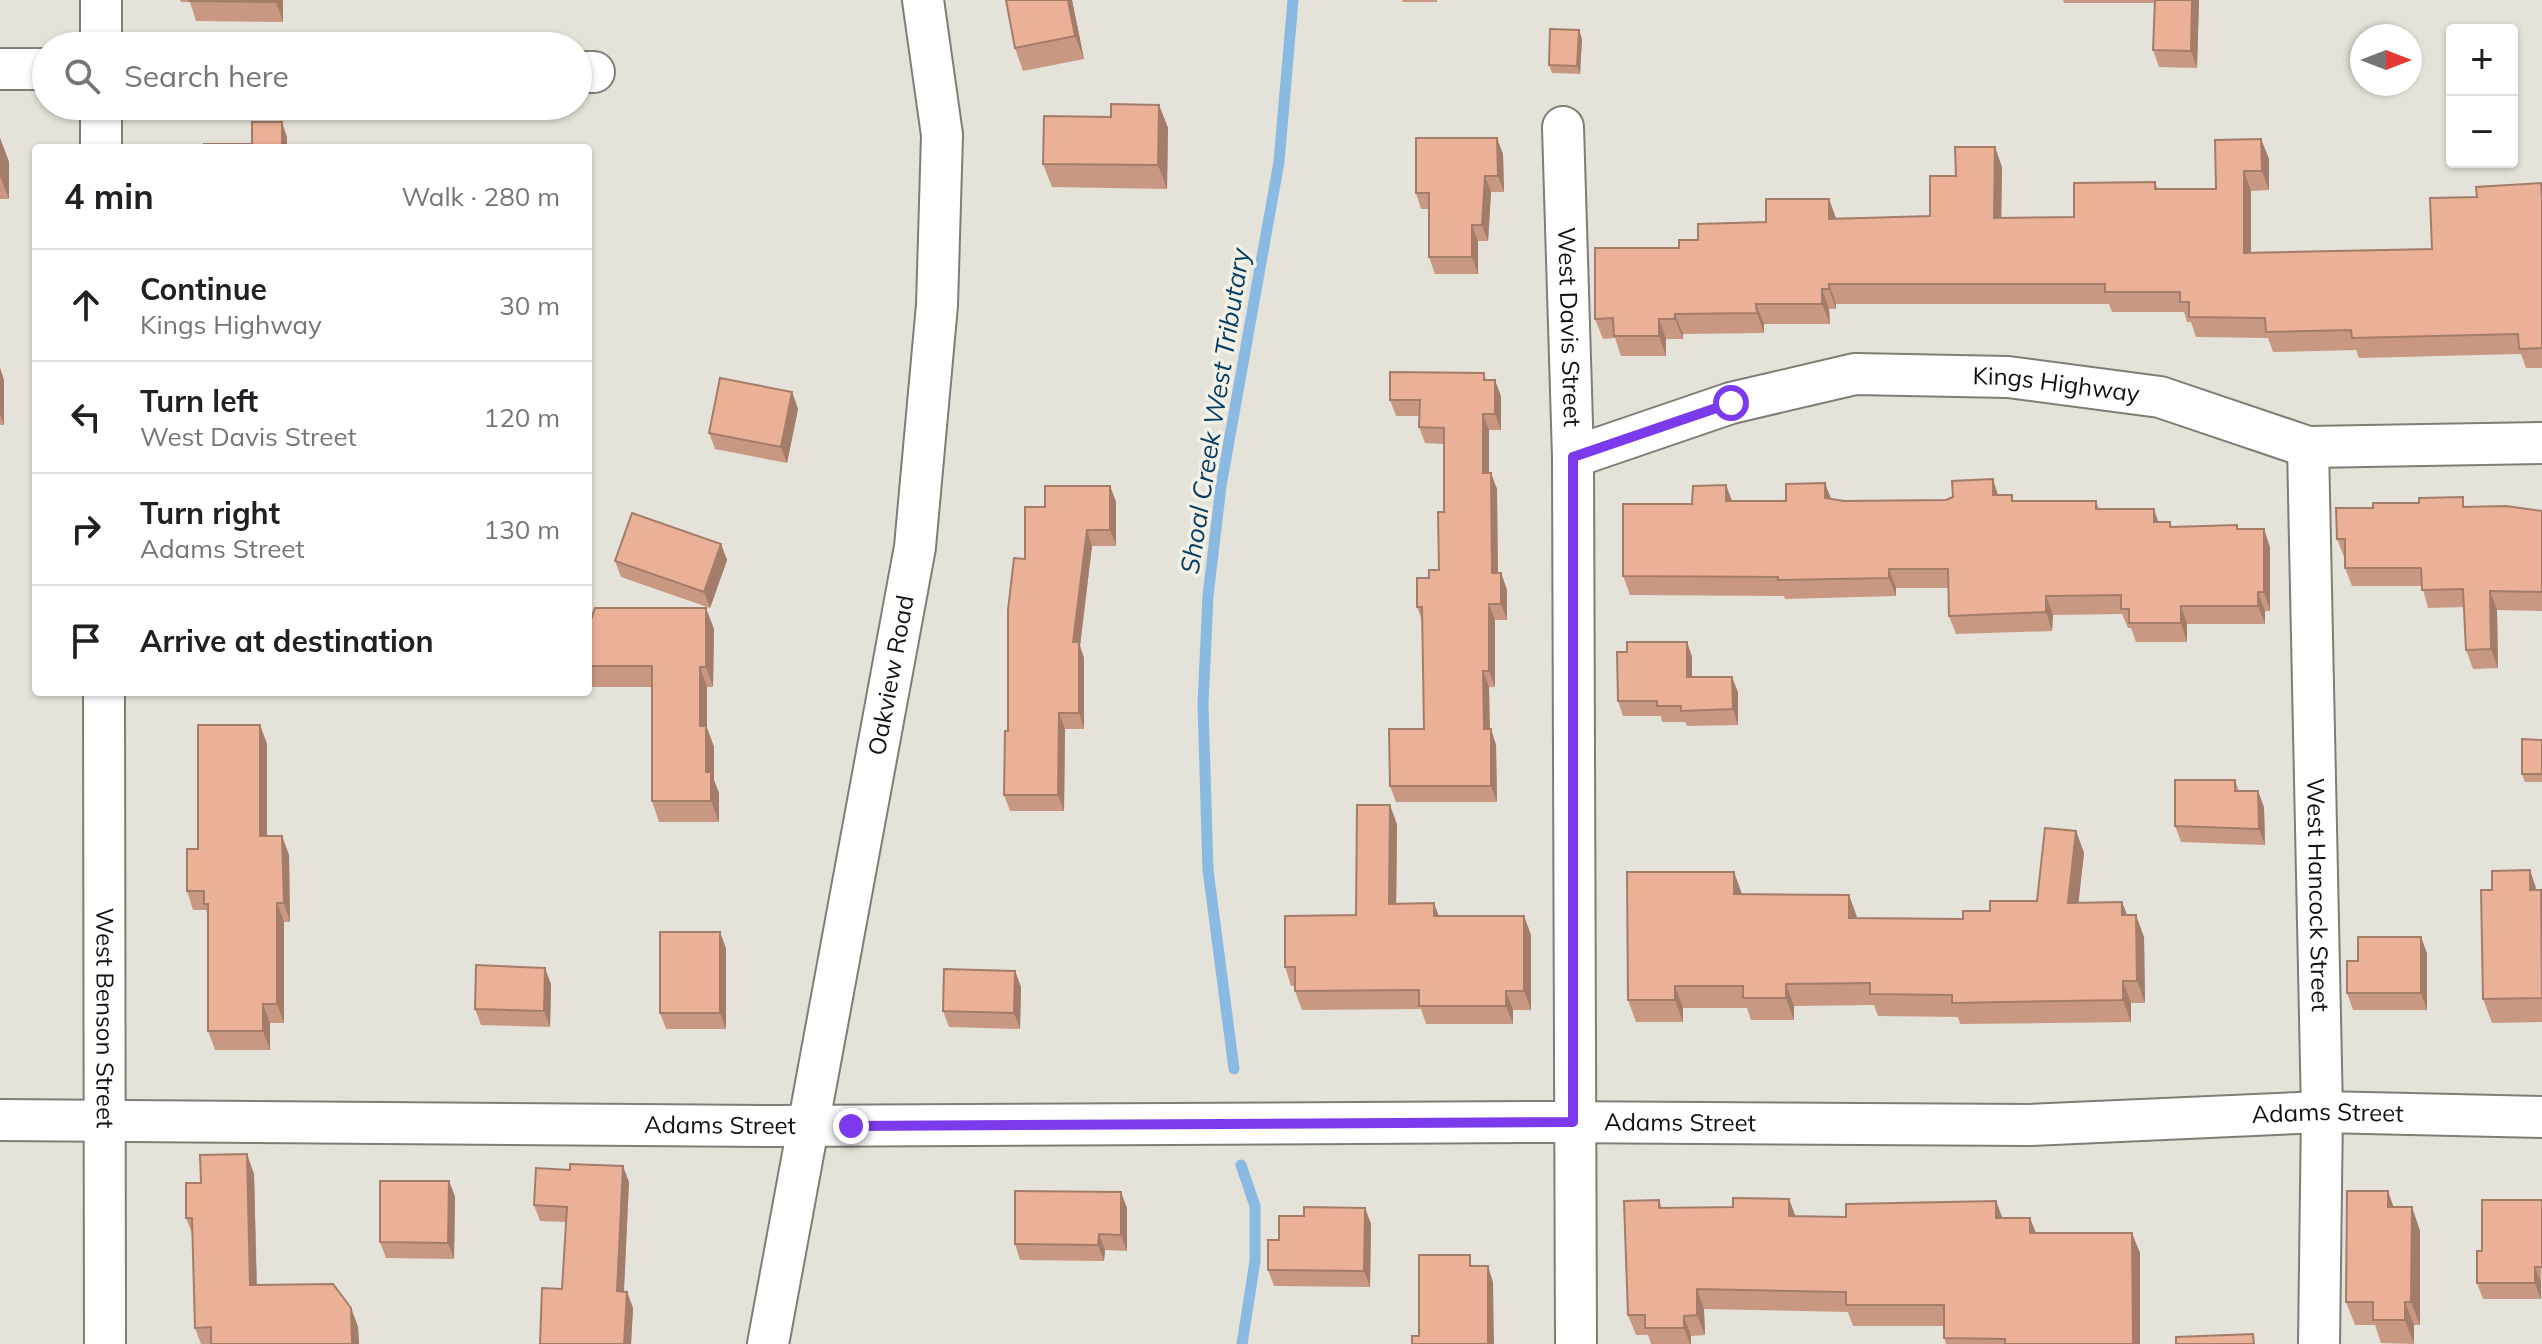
<!DOCTYPE html>
<meta charset="utf-8">
<style>
body{margin:0;font-family:Mulish,sans-serif;background:#f2f2f2;color:#202124}
.controls{position:absolute;right:24px;top:24px;display:grid;overflow:hidden;border-radius:8px;box-shadow:0 2px 6px #0004}
.controls button{width:72px;height:72px;display:grid;place-items:center;padding:0;border:0;border-bottom:2px solid #e0e0e0;background:#fff;color:#202124;font:40px sans-serif}
.compass{position:absolute;left:2350px;top:24px;width:72px;height:72px;border-radius:50%;background:#fff;box-shadow:0 2px 6px #0004;rotate:90deg}
.stop{position:absolute;width:24px;height:24px;margin:-18px;border:6px solid #7c3aed;border-radius:50%;background:#fff}
.stop.end{background:#7c3aed;border-color:#fff;box-shadow:0 2px 8px #0008}
.list{margin:0;padding:0;list-style:none}
h2{display:flex;justify-content:space-between;align-items:center;height:104px;margin:0;padding:0 32px;font-size:34px}
h2 small{font-size:26px;font-weight:400;color:#757577}
.list li{display:grid;grid-template-columns:52px 1fr auto;gap:24px;align-items:center;box-sizing:border-box;height:112px;padding:0 32px;border-top:2px solid #e0e0e0}
.list b{display:block;font-size:30px;white-space:nowrap}
.list p{margin:0;font-size:26px;white-space:nowrap;color:#757577}
.list em{font-size:26px;font-style:normal;color:#757577}
.icon{flex:none;width:44px;height:44px;fill:none;stroke:currentColor;stroke-width:2;stroke-linecap:round;stroke-linejoin:round}
.map{position:relative;flex:none;width:2542px;height:1344px;overflow:hidden}
.search{position:absolute;background:#fff;box-shadow:0 2px 6px #0004;left:32px;top:32px;width:560px;height:88px;display:flex;align-items:center;gap:20px;box-sizing:border-box;padding:0 28px;border-radius:44px;color:#757577;font-size:30px}
.panel{position:absolute;background:#fff;box-shadow:0 2px 6px #0004;left:32px;top:144px;width:560px;height:552px;border-radius:8px}
.map>svg:first-child{display:block}
.lines{fill:none;stroke-linecap:round;stroke-linejoin:round}
.stream{stroke:#8ab9e1;stroke-width:11}
.minor-casing{stroke:#7f7d74;stroke-width:44}
.minor{stroke:#fff;stroke-width:40}
.wall{fill:#c99882}
.shaded-wall{fill:#a47c6a}
.building{fill:#eab197;stroke:#a47c6a;stroke-width:2}
.route{stroke:#7c3aed;stroke-width:10}
.labels{text-anchor:middle;stroke-width:7;stroke-linejoin:round;paint-order:stroke}
.street-label{font-size:24px;fill:#13120f;stroke:#f3f0e6}
.water-label{font-size:26px;font-style:italic;fill:#053e63;stroke:#f3f0e6}
</style>
<div class="map">
<svg width="2542" height="1344" viewBox="0 0 2542 1344">
<rect width="100%" height="100%" fill="#e5e3d9"/>
<g class="lines">
<g class="stream">
<polyline points="1234,1069 1208,870 1203,705 1208,596 1221,486 1279,162 1293,0"/>
<polyline points="1241,1165 1255,1206 1255,1261 1242,1344"/>
</g>
<defs>
<g id="minor">
<polyline points="101,46 101,0"/>
<polyline points="0,69 46,69"/>
<polyline points="578,72 594,72"/>
<polyline points="101,106 101,148"/>
<path id="s1" d="M1563 127 1573 457 1576 1344"/>
<path id="s2" d="M2308 447 2322 1112 2319 1344"/>
<path id="s3" d="M1573 457 1731 403 1855 374 2008 377 2160 397 2308 447 2542 443"/>
<path id="s4" d="M104 692 105 1344"/>
<path id="s5" d="M0 1120 774 1126 1548 1122 2029 1125 2322 1112 2542 1117"/>
<path id="s6" d="M768 1344 915 547 937 305 942 135 923 0"/>
</g>
</defs>
<use href="#minor" class="minor-casing"/>
<use href="#minor" class="minor"/>
</g>
<g class="wall">
<polygon points="180,0 283,0 283,22 196,21 190,2 181,2"/>
<polygon points="1072,0 1084,59 1023,71 1015,48"/>
<polygon points="1402,0 1437,0 1437,2 1403,2"/>
<polygon points="2063,0 2199,0 2197,68 2159,67 2153,50 2155,3 2064,3"/>
<polygon points="1579,30 1582,39 1580,74 1552,73 1549,65"/>
<polygon points="1159,105 1168,128 1167,189 1052,187 1043,164 1111,117"/>
<polygon points="0,138 9,162 9,199 0,199"/>
<polygon points="2261,139 2269,159 2269,190 2251,191 2251,253 2432,249 2477,197 2541,183 2542,186 2542,368 2526,368 2521,354 2359,358 2356,350 2273,352 2268,338 2196,337 2191,322 2187,322 2184,312 2112,312 2109,304 1836,304 1836,309 1829,309 1830,324 1764,324 1764,333 1683,334 1683,339 1666,339 1666,356 1621,356 1615,338 1603,339 1595,319 1679,248 1698,240 1766,222 1829,199 1836,218 1930,216 1956,176 2002,167 2001,218 2074,217 2155,182 2158,189 2216,189"/>
<polygon points="1503,154 1504,192 1491,192 1488,241 1478,241 1478,274 1435,274 1429,257 1429,209 1421,209 1416,193"/>
<polygon points="588,227 592,252 588,252"/>
<polygon points="0,368 4,380 4,425 0,425"/>
<polygon points="1484,373 1486,380 1501,396 1501,430 1489,430 1489,473 1497,489 1498,573 1501,573 1507,590 1507,620 1495,620 1495,687 1489,687 1490,729 1496,745 1497,802 1396,802 1390,786 1424,729 1423,623 1417,607 1429,578 1439,570 1444,512 1444,444 1425,443 1419,427 1419,416 1396,416 1390,400"/>
<polygon points="792,392 798,409 787,463 715,449 709,433"/>
<polygon points="1726,485 1732,501 1831,499 1844,501 1946,500 1998,495 2014,501 2096,501 2099,509 2158,522 2170,522 2172,527 2239,529 2270,547 2270,611 2265,611 2265,624 2187,624 2187,642 2136,642 2131,628 2128,628 2122,614 2053,615 2052,631 1956,634 1949,616 1948,588 1896,588 1896,596 1785,599 1784,596 1630,595 1623,576 1692,504"/>
<polygon points="1110,486 1116,502 1116,546 1092,546 1080,646 1084,658 1084,729 1065,729 1064,811 1010,811 1004,795 1008,731 1025,559 1045,507"/>
<polygon points="2466,507 2542,511 2542,611 2497,610 2498,668 2473,669 2466,650 2464,607 2428,608 2422,586 2352,586 2345,568 2345,557 2344,557 2337,539"/>
<polygon points="721,544 727,560 710,608 621,577 615,561"/>
<polygon points="588,628 714,629 713,687 707,687 707,728 714,747 714,780 719,793 719,822 659,822 652,801 652,687 588,687"/>
<polygon points="1687,642 1692,657 1692,677 1738,692 1738,725 1687,726 1685,722 1662,722 1661,716 1623,716 1618,701 1627,652"/>
<polygon points="260,725 267,744 267,836 282,836 289,855 290,922 284,922 284,1023 270,1023 270,1050 215,1050 208,1031 208,916 206,910 193,910 187,891 198,849"/>
<polygon points="2542,740 2542,782 2525,782 2522,774"/>
<polygon points="2235,780 2239,791 2264,807 2265,845 2181,842 2175,826"/>
<polygon points="1397,824 1396,904 1439,916 1524,916 1531,935 1531,1010 1513,1010 1513,1024 1426,1024 1421,1009 1302,1010 1295,991 1295,986 1291,986 1285,967 1356,915"/>
<polygon points="2076,831 2084,853 2078,903 2122,902 2127,915 2144,937 2145,1003 2131,1003 2131,1022 1960,1024 1958,1017 1878,1016 1874,1005 1794,1006 1794,1020 1751,1020 1747,1008 1683,1008 1683,1022 1636,1022 1628,1000 1742,894 1857,918 1963,919 1990,911 2037,901"/>
<polygon points="2492,890 2541,890 2542,893 2542,1022 2492,1023 2483,999"/>
<polygon points="726,948 726,1029 666,1029 660,1013"/>
<polygon points="2427,953 2427,1010 2353,1010 2347,993 2358,961"/>
<polygon points="1015,971 1021,987 1020,1029 949,1027 943,1011"/>
<polygon points="551,984 550,1027 481,1025 475,1009"/>
<polygon points="254,1174 257,1285 351,1308 358,1327 359,1344 201,1344 195,1328 193,1236 186,1218 201,1183"/>
<polygon points="449,1181 455,1197 454,1259 386,1258 380,1242"/>
<polygon points="629,1182 624,1292 627,1292 633,1308 631,1344 540,1344 562,1289 566,1222 540,1221 534,1205"/>
<polygon points="2388,1191 2393,1207 2412,1207 2420,1231 2420,1325 2414,1325 2414,1344 2381,1343 2375,1325 2355,1325 2346,1302"/>
<polygon points="1659,1200 1662,1208 1795,1216 1846,1217 1996,1201 2002,1218 2036,1233 2140,1253 2140,1344 1946,1344 1944,1338 1944,1326 1853,1326 1848,1312 1704,1309 1705,1335 1691,1336 1691,1344 1651,1344 1648,1335 1636,1335 1628,1315"/>
<polygon points="2542,1200 2541,1299 2483,1299 2477,1283 2482,1251"/>
<polygon points="1127,1208 1127,1251 1105,1250 1104,1261 1020,1260 1015,1244"/>
<polygon points="1365,1208 1371,1224 1370,1287 1274,1286 1268,1270 1279,1240 1304,1216"/>
</g>
<g class="shaded-wall">
<polygon points="276,0 283,0 283,22 276,2"/>
<polygon points="1068,0 1072,0 1084,59 1075,36"/>
<polygon points="2192,0 2199,0 2197,68 2191,51"/>
<polygon points="1579,30 1582,39 1580,74 1577,66"/>
<polygon points="1159,105 1168,128 1167,189 1158,165"/>
<polygon points="282,122 287,137 287,148 282,148"/>
<polygon points="0,138 9,162 9,199 0,176"/>
<polygon points="1497,138 1503,154 1504,192 1498,176"/>
<polygon points="2261,139 2269,159 2269,190 2262,171"/>
<polygon points="1995,147 2002,167 2001,237 1994,218"/>
<polygon points="2244,171 2251,191 2251,273 2244,253"/>
<polygon points="1485,176 1491,192 1488,241 1482,225"/>
<polygon points="1829,199 1836,219 1829,219"/>
<polygon points="1472,225 1478,241 1478,274 1472,257"/>
<polygon points="588,227 592,252 588,241"/>
<polygon points="1829,284 1836,304 1836,309 1829,289"/>
<polygon points="1822,289 1829,309 1830,324 1822,304"/>
<polygon points="1756,304 1764,324 1764,333 1757,313"/>
<polygon points="1675,314 1683,334 1683,339 1675,319"/>
<polygon points="1659,319 1666,339 1666,356 1659,336"/>
<polygon points="0,368 4,380 4,425 0,414"/>
<polygon points="1495,380 1501,396 1501,430 1495,414"/>
<polygon points="792,392 798,409 787,463 781,447"/>
<polygon points="1483,414 1489,430 1489,489 1483,473"/>
<polygon points="1491,473 1497,489 1498,590 1492,573"/>
<polygon points="1993,479 1999,498 1993,495"/>
<polygon points="1825,483 1832,501 1825,498"/>
<polygon points="1726,485 1733,504 1726,501"/>
<polygon points="1110,486 1116,502 1116,546 1110,530"/>
<polygon points="2154,509 2160,527 2154,522"/>
<polygon points="2264,529 2270,547 2270,611 2264,592"/>
<polygon points="1087,530 1092,546 1080,646 1084,658 1084,729 1079,713 1073,642"/>
<polygon points="721,544 727,560 710,608 704,592"/>
<polygon points="1889,569 1896,588 1896,596 1889,578"/>
<polygon points="1501,573 1507,590 1507,620 1501,604"/>
<polygon points="2490,591 2497,610 2498,668 2491,649"/>
<polygon points="2258,592 2265,611 2265,624 2258,606"/>
<polygon points="2046,596 2053,615 2052,631 2046,612"/>
<polygon points="1489,604 1495,620 1495,687 1489,671"/>
<polygon points="2181,606 2187,624 2187,642 2181,623"/>
<polygon points="706,608 714,629 713,687 706,667"/>
<polygon points="1687,642 1692,657 1692,692 1687,677"/>
<polygon points="700,667 707,687 707,728 714,747 714,780 719,793 719,822 711,801 700,726"/>
<polygon points="1483,671 1489,687 1490,745 1484,729"/>
<polygon points="1732,677 1738,692 1738,725 1733,709"/>
<polygon points="1059,713 1065,729 1064,811 1058,795"/>
<polygon points="260,725 267,744 267,855 260,836"/>
<polygon points="1491,729 1496,745 1497,802 1491,786"/>
<polygon points="2258,791 2264,807 2265,845 2259,829"/>
<polygon points="1390,805 1397,824 1396,923 1389,904"/>
<polygon points="2076,831 2084,853 2076,925 2068,903"/>
<polygon points="282,836 289,855 290,922 284,903"/>
<polygon points="2530,870 2538,894 2530,890"/>
<polygon points="1734,872 1742,894 1734,894"/>
<polygon points="1849,895 1857,917 1857,940 1849,918"/>
<polygon points="2122,902 2130,923 2122,915"/>
<polygon points="277,903 284,922 284,1023 277,1004"/>
<polygon points="1434,903 1441,922 1434,916"/>
<polygon points="2136,915 2144,937 2145,1003 2137,981"/>
<polygon points="1524,916 1531,935 1531,1010 1524,991"/>
<polygon points="720,932 726,948 726,1029 720,1013"/>
<polygon points="2421,937 2427,953 2427,1010 2421,993"/>
<polygon points="545,968 551,984 550,1027 544,1011"/>
<polygon points="1015,971 1021,987 1020,1029 1014,1013"/>
<polygon points="2123,981 2131,1003 2131,1022 2123,1000"/>
<polygon points="1786,984 1794,1006 1794,1020 1786,998"/>
<polygon points="1675,986 1683,1008 1683,1022 1675,1000"/>
<polygon points="1506,991 1513,1010 1513,1024 1506,1006"/>
<polygon points="263,1004 270,1023 270,1050 263,1031"/>
<polygon points="247,1154 254,1174 257,1304 250,1285"/>
<polygon points="623,1166 629,1182 623,1307 617,1291"/>
<polygon points="449,1181 455,1197 454,1259 448,1243"/>
<polygon points="2388,1191 2396,1214 2388,1207"/>
<polygon points="1121,1192 1127,1208 1127,1251 1121,1235"/>
<polygon points="1789,1199 1797,1220 1789,1216"/>
<polygon points="1996,1201 2004,1222 1996,1218"/>
<polygon points="2412,1207 2420,1231 2420,1325 2411,1302"/>
<polygon points="1365,1208 1371,1224 1370,1287 1364,1271"/>
<polygon points="2030,1218 2038,1238 2030,1233"/>
<polygon points="2132,1233 2140,1253 2140,1344 2133,1344"/>
<polygon points="1099,1234 1105,1250 1104,1261 1098,1245"/>
<polygon points="1488,1266 1493,1282 1494,1344 1488,1344"/>
<polygon points="2535,1267 2541,1283 2541,1299 2535,1283"/>
<polygon points="1697,1289 1704,1309 1705,1335 1697,1315"/>
<polygon points="627,1292 633,1308 631,1344 624,1344"/>
<polygon points="2405,1302 2414,1325 2414,1344 2405,1320"/>
<polygon points="351,1308 358,1327 359,1344 352,1344"/>
<polygon points="1684,1316 1691,1336 1691,1344 1690,1344 1684,1328"/>
</g>
<g class="building">
<polygon points="189,0 276,0 276,2 189,1"/>
<polygon points="1006,0 1068,0 1075,36 1015,48"/>
<polygon points="2155,0 2192,0 2191,51 2153,50"/>
<polygon points="1550,29 1579,30 1577,66 1549,65"/>
<polygon points="1111,104 1159,105 1158,165 1043,164 1044,116 1111,117"/>
<polygon points="252,122 282,122 282,148 204,148 204,144 252,144"/>
<polygon points="1416,138 1497,138 1498,176 1485,176 1482,225 1472,225 1472,257 1429,257 1429,193 1416,193"/>
<polygon points="2261,139 2262,171 2244,171 2244,253 2432,249 2430,198 2477,197 2476,187 2541,183 2542,200 2542,348 2519,349 2518,334 2352,338 2351,330 2266,332 2265,318 2189,317 2189,302 2180,302 2180,292 2105,292 2105,284 1829,284 1829,289 1822,289 1822,304 1756,304 1757,313 1675,314 1675,319 1659,319 1659,336 1614,336 1613,318 1595,319 1595,248 1679,248 1679,240 1698,240 1698,224 1766,222 1766,199 1829,199 1829,219 1930,216 1930,176 1956,176 1955,147 1995,147 1994,218 2074,217 2074,183 2155,182 2155,189 2216,189 2215,140"/>
<polygon points="1390,372 1484,373 1484,380 1495,380 1495,414 1483,414 1483,473 1491,473 1492,573 1501,573 1501,604 1489,604 1489,671 1483,671 1484,729 1491,729 1491,786 1390,786 1389,729 1424,729 1422,607 1417,607 1417,578 1429,578 1429,570 1439,570 1438,512 1444,512 1444,428 1419,427 1420,400 1390,400"/>
<polygon points="720,378 792,392 781,447 709,433"/>
<polygon points="1993,479 1993,495 2012,495 2012,501 2096,501 2096,509 2154,509 2154,522 2170,522 2170,527 2237,525 2237,529 2264,529 2264,592 2258,592 2258,606 2181,606 2181,623 2129,623 2129,609 2121,609 2121,595 2046,596 2046,612 1949,616 1948,569 1889,569 1889,578 1778,580 1778,577 1623,576 1623,504 1692,504 1693,486 1726,485 1726,501 1786,501 1786,484 1825,483 1825,498 1844,501 1946,500 1953,497 1952,481"/>
<polygon points="1045,486 1110,486 1110,530 1087,530 1073,642 1079,642 1079,713 1059,713 1058,795 1004,795 1005,731 1008,731 1008,610 1014,558 1025,559 1025,507 1045,507"/>
<polygon points="2463,497 2463,507 2506,506 2542,511 2542,592 2490,591 2491,649 2466,650 2463,589 2422,590 2421,568 2345,568 2345,539 2337,539 2336,508 2373,508 2373,503 2419,503 2419,498"/>
<polygon points="632,513 721,544 704,592 615,561"/>
<polygon points="595,608 706,608 706,667 700,667 700,726 706,726 706,772 711,772 711,801 652,801 652,666 588,666 588,628"/>
<polygon points="1627,642 1687,642 1687,677 1732,677 1733,709 1681,711 1681,706 1657,706 1657,701 1618,701 1617,652 1627,652"/>
<polygon points="198,725 260,725 260,836 282,836 284,903 277,903 277,1004 263,1004 263,1031 208,1031 208,904 204,904 204,891 187,891 187,849 198,849"/>
<polygon points="2522,739 2542,740 2542,774 2522,774"/>
<polygon points="2175,780 2235,780 2235,791 2258,791 2259,829 2175,826"/>
<polygon points="1357,805 1390,805 1389,904 1434,903 1434,916 1524,916 1524,991 1506,991 1506,1006 1419,1006 1419,990 1295,991 1295,967 1285,967 1285,916 1356,915"/>
<polygon points="2045,828 2076,831 2068,903 2122,902 2122,915 2136,915 2137,981 2123,981 2123,1000 1952,1003 1952,995 1870,994 1870,983 1786,984 1786,998 1743,998 1743,986 1675,986 1675,1000 1628,1000 1627,872 1734,872 1734,894 1849,895 1849,918 1963,919 1963,911 1990,911 1990,901 2037,901"/>
<polygon points="2530,870 2530,890 2541,890 2542,998 2483,999 2481,890 2492,890 2492,871"/>
<rect x="660" y="932" width="60" height="81"/>
<polygon points="2358,937 2421,937 2421,993 2347,993 2347,961 2358,961"/>
<polygon points="476,965 545,968 544,1011 475,1009"/>
<polygon points="944,969 1015,971 1014,1013 943,1011"/>
<polygon points="247,1154 250,1285 333,1284 351,1308 352,1344 211,1344 211,1327 195,1328 192,1218 186,1218 186,1183 201,1183 200,1155"/>
<polygon points="570,1164 623,1166 617,1291 627,1292 624,1344 540,1344 542,1288 562,1289 567,1207 534,1205 536,1168 570,1170"/>
<polygon points="380,1181 449,1181 448,1243 380,1242"/>
<polygon points="1015,1191 1121,1192 1121,1235 1099,1234 1098,1245 1015,1244"/>
<polygon points="2347,1191 2388,1191 2388,1207 2412,1207 2411,1302 2405,1302 2405,1320 2373,1320 2373,1302 2346,1302"/>
<polygon points="1733,1198 1789,1199 1789,1216 1846,1217 1846,1204 1996,1201 1996,1218 2030,1218 2030,1233 2132,1233 2133,1344 2005,1344 2005,1339 1944,1338 1944,1305 1846,1305 1846,1292 1697,1289 1697,1315 1684,1316 1684,1328 1645,1328 1645,1315 1628,1315 1624,1201 1659,1200 1659,1208 1733,1207"/>
<polygon points="2482,1200 2542,1200 2542,1267 2535,1267 2535,1283 2477,1283 2477,1251 2482,1251"/>
<polygon points="1304,1207 1365,1208 1364,1271 1268,1270 1268,1240 1279,1240 1279,1216 1304,1216"/>
<polygon points="1419,1255 1470,1255 1470,1266 1488,1266 1488,1344 1412,1344 1412,1336 1419,1336"/>
<polygon points="2253,1334 2254,1344 2176,1344 2176,1337"/>
</g>
<g class="lines">
<polyline class="route" points="851,1126 1573,1122 1573,457 1731,403"/>
</g>
<g class="labels">
<g class="street-label">
<text dy="8" stroke="none"><textPath href="#s1" startOffset="200">West Davis Street</textPath></text>
<text dy="8" stroke="none"><textPath href="#s3" startOffset="496">Kings Highway</textPath></text>
<text dy="8" stroke="none"><textPath href="#s6" startOffset="680">Oakview Road</textPath></text>
<text dy="8" stroke="none"><textPath href="#s2" startOffset="448">West Hancock Street</textPath></text>
<text dy="8" stroke="none"><textPath href="#s4" startOffset="326">West Benson Street</textPath></text>
<text dy="8" stroke="none"><textPath href="#s5" startOffset="2328">Adams Street</textPath></text>
<text dy="8" stroke="none"><textPath href="#s5" startOffset="1680">Adams Street</textPath></text>
<text dy="8" stroke="none"><textPath href="#s5" startOffset="720">Adams Street</textPath></text>
</g>
<g class="water-label">
<text transform="translate(1215 411) rotate(-81)" y="9">Shoal Creek West Tributary</text>
</g>
</g>
</svg>
<div class="controls">
<button>+</button>
<button>−</button>
</div>
<svg class="compass" viewBox="-18 -18 36 36"><path d="M0-13l5 13h-10z" fill="#e53935"/><path d="M0 13l5-13h-10z" fill="#757577"/></svg>
<div class="stop" style="left:1731px;top:403px"></div>
<div class="stop end" style="left:851px;top:1126px"></div>
<div class="search"><svg class="icon" aria-label="search" viewBox="0 0 24 24"><circle cx="10" cy="10" r="6"/><path d="M15 15l6 6"/></svg>Search here</div>
<section class="panel">
<h2>4 min<small>Walk · 280 m</small></h2>
<ul class="list">
<li><svg class="icon" aria-label="ahead" viewBox="0 0 24 24"><path d="M12 20V5M6 11l6-6 6 6"/></svg><div><b>Continue</b><p>Kings Highway</p></div><em>30 m</em></li>
<li><svg class="icon" aria-label="left" viewBox="0 0 24 24"><path d="M17 20v-9H6M10 6l-5 5 5 5"/></svg><div><b>Turn left</b><p>West Davis Street</p></div><em>120 m</em></li>
<li><svg class="icon" aria-label="right" viewBox="0 0 24 24"><path d="M7 20v-9h11M14 6l5 5-5 5"/></svg><div><b>Turn right</b><p>Adams Street</p></div><em>130 m</em></li>
<li><svg class="icon" aria-label="arrive" viewBox="0 0 24 24"><path d="M6 21V4h12l-3 4 3 4H6"/></svg><div><b>Arrive at destination</b></div></li>
</ul>
</section>
</div>
